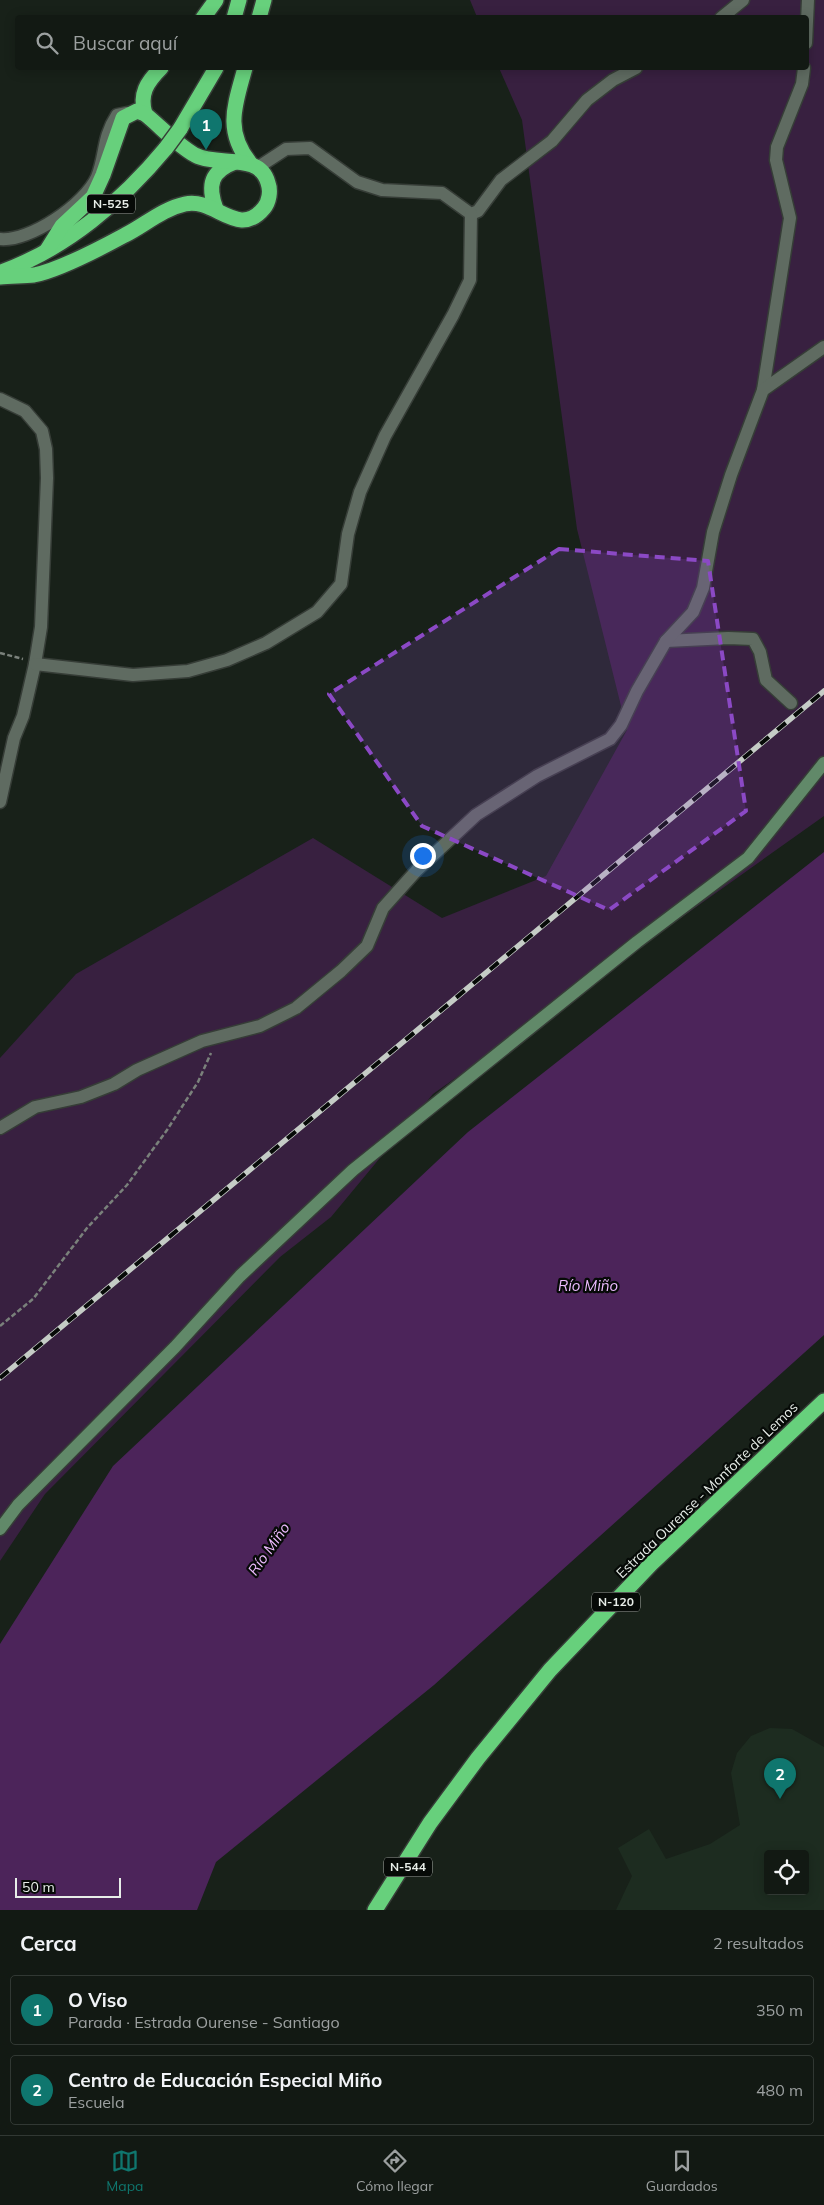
<!DOCTYPE html>
<html lang="es">
<meta charset="utf-8">
<style>
body{margin:0;font-family:Mulish,sans-serif;background:#1b221c;color:#f1f3f6}
.controls{position:absolute;right:15px;bottom:15px;display:grid;overflow:hidden;border-radius:5px;box-shadow:0 2px 12px #0003}
.controls button{width:45px;height:45px;display:grid;place-items:center;padding:0;border:0;border-bottom:1px solid #313833;background:#121913;color:#f1f3f6;font:25px sans-serif}
.scale{position:absolute;left:15px;bottom:12px;width:106px;box-sizing:border-box;padding-left:5px;border:2px solid #e7ede8;border-top:0;font-size:14px;line-height:18px;white-space:nowrap;color:#e7ede8;-webkit-text-stroke:4px #060a07;paint-order:stroke}
.you{position:absolute;left:422px;top:855px;width:18px;height:18px;margin:-12px;border:4px solid #fff;border-radius:50%;background:#1a73e8;box-shadow:0 0 0 8px #1a73e833}
.badge{display:grid;place-items:center;width:32px;height:32px;border-radius:50%;background:#0f766e;color:#fff;font-size:16px;font-weight:700}
.pin{position:absolute;translate:-50% -41px;filter:drop-shadow(0 1px 2px #0008)}
.pin::after{content:'';position:absolute;top:26px;width:18px;height:15px;background:inherit;clip-path:polygon(0 0,100% 0,50% 100%)}
.list{margin:0;padding:0;list-style:none}
h2{display:flex;justify-content:space-between;align-items:center;height:65px;margin:0;padding:0 20px;font-size:21px}
h2 small{font-size:16px;font-weight:400;color:#9ca0a0}
.list li{display:grid;grid-template-columns:32px 1fr auto;gap:15px;align-items:center;box-sizing:border-box;height:70px;margin:0 10px 10px;padding:0 10px;border:1px solid #313833;border-radius:5px}
.list b{display:block;font-size:19px;white-space:nowrap}
.list p{margin:0;font-size:16px;white-space:nowrap;color:#9ca0a0}
.list em{font-size:16px;font-style:normal;color:#9ca0a0}
.icon{flex:none;width:28px;height:28px;fill:none;stroke:currentColor;stroke-width:2;stroke-linecap:round;stroke-linejoin:round}
.map{position:relative;flex:none;width:824px;height:1910px;overflow:hidden}
.search{position:absolute;background:#121913;box-shadow:0 2px 12px #0003;left:15px;right:15px;top:15px;height:55px;display:flex;align-items:center;gap:12px;box-sizing:border-box;padding:0 18px;border-radius:5px;color:#9ca0a0;font-size:19px}
.sheet{height:225px;background:#121913}
nav{display:flex;justify-content:space-around;align-items:center;box-sizing:border-box;height:70px;border-top:1px solid #313833;background:#121913;font-size:14px;color:#9ca0a0}
nav a{display:grid;justify-items:center;gap:2px}
nav .on{color:#0f766e}
.map>svg:first-child{display:block}
.built{fill:#1d2c20;fill-rule:evenodd}
.green{fill:#382040}
.water{fill:#4c245a}
.lines{fill:none;stroke-linecap:round;stroke-linejoin:round}
.street-casing{stroke:#363d37;stroke-width:15}
.secondary-casing{stroke:#363d37;stroke-width:15}
.highway-casing{stroke:#363d37;stroke-width:18}
.path{stroke:#7a817b;stroke-width:2.5;stroke-dasharray:5 2.5;stroke-linecap:butt}
.street{stroke:#5f6b61;stroke-width:12}
.secondary{stroke:#618969;stroke-width:12}
.highway{stroke:#67d07c;stroke-width:15}
.rail-casing{stroke:#c5ccc6;stroke-width:5.5}
.rail{stroke:#060a07;stroke-width:4;stroke-dasharray:11;stroke-linecap:butt}
.highway-bridge-casing{stroke:#363d37;stroke-width:18;stroke-linecap:butt}
.highway-bridge{stroke:#67d07c;stroke-width:15}
.marked{fill:#8b49c5;fill-opacity:0.2;stroke:#8b49c5;stroke-width:4;stroke-dasharray:10 6;stroke-linejoin:round}
.labels{text-anchor:middle;stroke-width:4.5;stroke-linejoin:round;paint-order:stroke}
.shield{fill:#060a07;stroke:#a4a9a4;stroke-width:1}
.shield-label{font-size:12px;font-weight:bold;fill:#e7ede8}
.street-label{font-size:14px;fill:#e7ede8;stroke:#060a07}
.water-label{font-size:15px;font-style:italic;fill:#ecbbfe;stroke:#060a07}
</style>
<div class="map">
<svg width="824" height="1910" viewBox="0 0 824 1910">
<rect width="100%" height="100%" fill="#182119"/>
<path class="built" d="M770 1728 792 1729 824 1747V1910H616L632 1876 618 1848 649 1829 666 1859 710 1844 740 1825 731 1773 737 1753 751 1736ZM768 1854H805V1891H768Z"/>
<polygon class="green" points="470,0 824,0 824,816 433,1094 331,1217 280,1257 45,1494 0,1561 0,1058 76,974 313,838 442,918 546,876 627,730 577,529 522,120 499,68 806,68 806,18 477,17"/>
<polygon class="water" points="824,852 824,1335 434,1685 216,1862 197,1910 0,1910 0,1644 113,1466 468,1132"/>
<g class="lines">
<defs>
<g id="street">
<polyline points="721,18 743,0"/>
<polyline points="806,43 808,0"/>
<polyline points="257,168 286,149 310,148 357,182 382,190 442,193 471,214 478,211 501,180 552,141 587,100 613,80 636,68"/>
<path d="M0 239C30 242 85 204 97 177 106 154 102 138 117 115L127 113"/>
<polyline points="763,390 790,218 776,160 777,147 802,84 804,68"/>
<polyline points="0,399 25,411 42,431 46,449 47,478 41,627 35,664 23,716 14,738 0,802"/>
<polyline points="666,641 728,638 753,639 760,652 766,680 791,703"/>
<polyline points="35,664 133,675 188,671 227,660 266,643 317,612 341,584 348,534 360,492 385,436 453,315 470,280 471,214"/>
<polyline points="0,1128 35,1107 81,1097 114,1084 137,1070 202,1041 260,1026 296,1008 341,971 367,946 383,908 417,870 476,815 537,776 610,739 621,725 637,691 666,641 693,612 703,588 713,532 731,475 763,390 824,347"/>
</g>
<polyline id="secondary" points="0,1529 18,1505 175,1347 240,1276 353,1170 637,942 748,858 824,763"/>
<g id="highway">
<polyline points="203,18 216,0"/>
<polyline points="234,18 239,0"/>
<polyline points="259,18 264,0"/>
<path d="M245 68C235 105 224 130 250 163"/>
<path d="M145 114C139 94 147 82 161 68"/>
<polyline points="180,129 216,68"/>
<path d="M216 209C207 185 211 171 235 162"/>
<path d="M1 272C66 249 123 200 166 148"/>
<path d="M0 277C11 276 23 276 34 275 60 270 101 248 125 235 145 225 162 209 185 204 215 197 238 240 264 208 269 202 271 191 268 183 260 152 218 167 195 155 177 145 161 127 145 114L137 111 123 118 103 175 93 197 62 226 47 250"/>
<polyline points="375,1910 430,1823 478,1758 550,1670 651,1564 824,1401"/>
</g>
</defs>
<use href="#street" class="street-casing"/>
<use href="#secondary" class="secondary-casing"/>
<use href="#highway" class="highway-casing"/>
<g class="path">
<polyline points="0,653 23,659"/>
<polyline points="0,1326 33,1299 87,1228 127,1185 167,1130 198,1082 211,1053"/>
</g>
<use href="#street" class="street"/>
<use href="#secondary" class="secondary"/>
<use href="#highway" class="highway"/>
<defs>
<polyline id="rail" points="0,1378 824,691"/>
</defs>
<use href="#rail" class="rail-casing"/>
<use href="#rail" class="rail"/>
<defs>
<polyline id="highway-bridge" points="166,148 180,129"/>
</defs>
<use href="#highway-bridge" class="highway-bridge-casing"/>
<use href="#highway-bridge" class="highway-bridge"/>
</g>
<path class="marked" d="M559 549 708 561 746 811 609 910 422 826 329 694Z"/>
<g class="labels">
<g class="shield">
<rect x="87" y="194.5" width="48" height="19" rx="4"/>
<rect x="592" y="1592.5" width="48" height="19" rx="4"/>
<rect x="384" y="1857.5" width="48" height="19" rx="4"/>
</g>
<g class="shield-label">
<text x="111" y="208">N-525</text>
<text x="616" y="1606">N-120</text>
<text x="408" y="1871">N-544</text>
</g>
<g class="street-label">
<text transform="translate(707 1490) rotate(-44)" y="5">Estrada Ourense - Monforte de Lemos</text>
</g>
<g class="water-label">
<text x="588" y="1291">Río Miño</text>
<text transform="translate(269 1549) rotate(-55)" y="5">Río Miño</text>
</g>
</g>
</svg>
<div class="controls">
<button><svg class="icon" aria-label="locate" viewBox="0 0 24 24"><circle cx="12" cy="12" r="6"/><path d="M12 2v4M12 18v4M2 12h4M18 12h4"/></svg></button>
</div>
<div class="scale">50 m</div>
<div class="you"></div>
<div class="pin badge" style="left:206px;top:150px">1</div>
<div class="pin badge" style="left:780px;top:1799px">2</div>
<div class="search"><svg class="icon" aria-label="search" viewBox="0 0 24 24"><circle cx="10" cy="10" r="6"/><path d="M15 15l6 6"/></svg>Buscar aquí</div>
</div>
<section class="sheet">
<h2>Cerca<small>2 resultados</small></h2>
<ul class="list">
<li><span class="badge">1</span><div><b>O Viso</b><p>Parada · Estrada Ourense - Santiago</p></div><em>350 m</em></li>
<li><span class="badge">2</span><div><b>Centro de Educación Especial Miño</b><p>Escuela</p></div><em>480 m</em></li>
</ul>
</section>
<nav>
<a class="on"><svg class="icon" aria-label="map" viewBox="0 0 24 24"><path d="M3 6l6-2 6 2 6-2v14l-6 2-6-2-6 2zM9 4v14M15 6v14"/></svg>Mapa</a>
<a><svg class="icon" aria-label="directions" viewBox="0 0 24 24"><path d="M12 3l9 9-9 9-9-9zM9 14v-3h6M13 9l2 2-2 2"/></svg>Cómo llegar</a>
<a><svg class="icon" aria-label="saved" viewBox="0 0 24 24"><path d="M7 4h10v16l-5-4-5 4z"/></svg>Guardados</a>
</nav>
